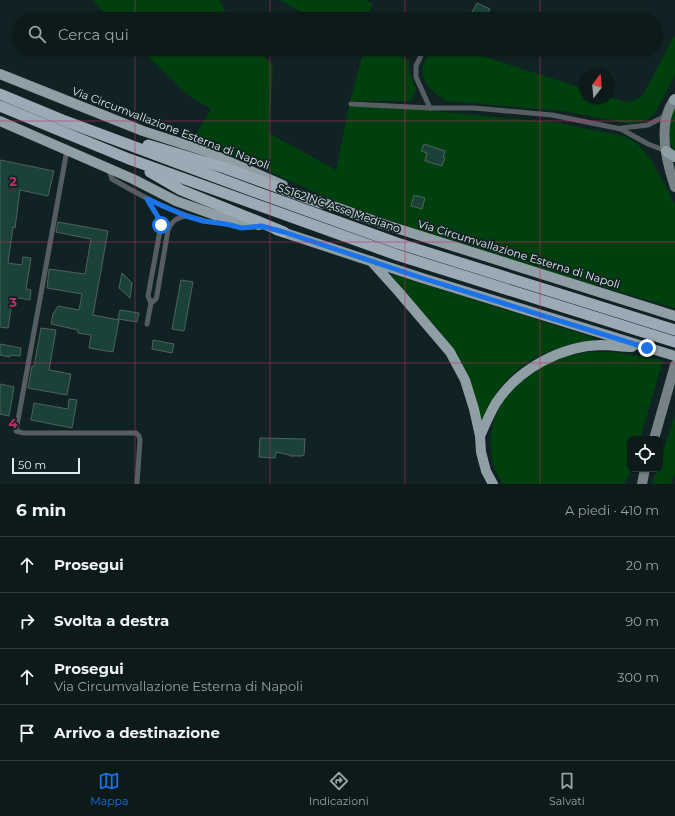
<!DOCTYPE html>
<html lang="it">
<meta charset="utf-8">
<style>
body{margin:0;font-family:Montserrat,sans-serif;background:#1a2727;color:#f1f3f6}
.controls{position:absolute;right:12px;bottom:12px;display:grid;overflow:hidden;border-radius:8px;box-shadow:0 1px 3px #0004}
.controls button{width:36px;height:36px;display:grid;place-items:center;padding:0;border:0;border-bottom:1px solid #2c3839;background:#0c1a1a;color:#f1f3f6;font:20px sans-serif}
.compass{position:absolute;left:579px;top:68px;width:36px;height:36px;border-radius:50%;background:#0c1a1a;box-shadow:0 1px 3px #0004;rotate:16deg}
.scale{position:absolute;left:12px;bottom:10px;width:68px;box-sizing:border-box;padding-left:4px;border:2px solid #e0ebec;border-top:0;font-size:11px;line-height:14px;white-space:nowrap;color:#e0ebec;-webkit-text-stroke:3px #102223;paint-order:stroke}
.stop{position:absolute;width:12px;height:12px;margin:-9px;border:3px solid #1a73e8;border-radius:50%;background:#fff}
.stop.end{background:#1a73e8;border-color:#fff;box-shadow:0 1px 4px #0008}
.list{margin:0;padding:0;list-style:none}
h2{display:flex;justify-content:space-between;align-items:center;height:52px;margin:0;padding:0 16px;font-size:17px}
h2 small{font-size:13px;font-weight:400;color:#9aa1a2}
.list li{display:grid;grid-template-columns:26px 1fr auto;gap:12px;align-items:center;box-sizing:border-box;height:56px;padding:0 16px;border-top:1px solid #2c3839}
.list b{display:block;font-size:15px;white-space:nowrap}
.list p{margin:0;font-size:13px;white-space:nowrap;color:#9aa1a2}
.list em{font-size:13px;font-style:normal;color:#9aa1a2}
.icon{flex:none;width:22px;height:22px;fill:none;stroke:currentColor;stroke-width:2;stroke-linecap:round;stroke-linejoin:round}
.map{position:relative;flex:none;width:675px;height:484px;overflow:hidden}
.search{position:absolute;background:#0c1a1a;box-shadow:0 1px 3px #0004;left:12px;right:12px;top:12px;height:44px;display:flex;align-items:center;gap:10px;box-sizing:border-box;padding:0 14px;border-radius:22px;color:#9aa1a2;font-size:15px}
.sheet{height:276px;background:#0c1a1a}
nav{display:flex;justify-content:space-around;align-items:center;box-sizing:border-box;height:56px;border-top:1px solid #2c3839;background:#0c1a1a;font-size:11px;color:#9aa1a2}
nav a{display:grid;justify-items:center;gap:2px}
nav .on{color:#1a73e8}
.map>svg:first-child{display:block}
.green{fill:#00400f}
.building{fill:#1b4239;stroke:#4f625c}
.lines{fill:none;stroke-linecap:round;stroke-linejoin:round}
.service{stroke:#575e62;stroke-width:5}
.secondary{stroke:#778288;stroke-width:10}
.primary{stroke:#909ea6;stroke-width:10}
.trunk{stroke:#9baab4;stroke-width:11}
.route{stroke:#1a73e8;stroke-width:5}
.grid{fill:none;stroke:#c52d6a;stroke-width:1;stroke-opacity:0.55}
.labels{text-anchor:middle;stroke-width:3.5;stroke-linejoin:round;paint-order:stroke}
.street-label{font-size:11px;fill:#e0ebec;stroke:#102223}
.grid-label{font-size:13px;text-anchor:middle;font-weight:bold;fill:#c52d6a;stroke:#102223;stroke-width:3.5;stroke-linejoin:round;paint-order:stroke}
</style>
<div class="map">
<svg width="675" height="484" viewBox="0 0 675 484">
<rect width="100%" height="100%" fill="#102223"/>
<g class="green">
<polygon points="92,0 219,0 230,19 110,19"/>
<polygon points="280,0 365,0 373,4 365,19 314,19"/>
<path d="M675 34V75L655 113 647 120 630 124 563 111 447 101C434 94 420 83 423 67 424 61 429 54 431 49H461L585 89V98H609V97C624 102 629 105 643 95Z"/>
<polygon points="140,49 256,49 266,58 273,67 269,133 336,170 349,106 413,109 560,123 624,136 637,143 652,161 675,204 675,308 567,277 418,230 339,203 221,150 193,139 211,109 188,95"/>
<polygon points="364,49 387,49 409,61 409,71 416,89 413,98 408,101 350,101"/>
<path d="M675 107V151C663 133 668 125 675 107Z"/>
<path d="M395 275 592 337 594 339 593 341C557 344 523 359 500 388 493 398 489 410 481 420L446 339 392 276Z"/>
<path d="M589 352H614L663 360 640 439H630V469H632L624 484H502C473 434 503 380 553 360 564 355 578 354 589 352Z"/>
<polygon points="675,414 675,473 671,484 652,484 657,469 660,469 660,461"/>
</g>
<g class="building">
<polygon points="477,3 490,9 485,19 472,12"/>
<polygon points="424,144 445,151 443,157 445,157 442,166 425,161 427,153 421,151"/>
<polygon points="0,160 54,171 48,196 20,190 15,228 13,227 8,263 22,265 23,257 31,258 26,289 31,290 30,300 13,297 8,328 0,327"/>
<polygon points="414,195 425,198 422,209 411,206"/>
<polygon points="58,222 108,231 93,315 119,320 113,352 89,348 91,335 78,333 78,330 51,324 53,314 58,306 79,310 82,294 47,288 49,269 85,274 91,239 56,232"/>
<polygon points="122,273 132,283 130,298 119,288"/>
<polygon points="181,280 193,282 184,331 172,329"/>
<polygon points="120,310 139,313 137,322 118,319"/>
<polygon points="41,328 56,330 49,370 71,374 67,395 28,388 32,366 34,367"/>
<polygon points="153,340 174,344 172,353 152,349"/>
<polygon points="0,344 21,348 20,356 10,355 10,357 0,355"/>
<polygon points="0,384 14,387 9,416 0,414"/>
<polygon points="69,399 77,400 72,428 31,420 34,403 68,409"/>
<polygon points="260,438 305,439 304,455 302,456 290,456 290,455 276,452 275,458 259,457"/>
</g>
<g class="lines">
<g class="service">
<polyline points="424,49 416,66 416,77 430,108"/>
<polyline points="351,104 430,108 474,108 552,115 621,129 648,144 666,151"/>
<polyline points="622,128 648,125 665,116"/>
<polyline points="67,150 16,431 23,433 136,433 139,436 140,440 137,484"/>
<path d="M109 170 112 179C140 195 170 212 202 220 209 223 218 222 226 224 237 226 241 228 253 227"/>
<polyline points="147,199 158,217 161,225 148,296 151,303"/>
<path d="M147 324 151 303 156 299 157 295 168 230C172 221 176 218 186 216"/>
</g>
<g class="secondary">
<path d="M674 100C657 124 666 161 675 187"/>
<polyline points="654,439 675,365"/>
<polyline points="642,484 645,469"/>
</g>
<g class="primary">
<polyline points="0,74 143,131 205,151 283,185"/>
<polyline points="674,100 675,99"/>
<polyline points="0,121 133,179 176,201 215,215 259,225"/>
<polyline points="666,151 675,157"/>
<polyline points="313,199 386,225 675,316"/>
<polyline points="276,230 422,278 675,356"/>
<polyline points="371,261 398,291 450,352 465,380 474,409 480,436 481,452 486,471 493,484"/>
<path d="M480 436C485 425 490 413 496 403 518 369 561 346 601 345 611 345 622 347 632 347"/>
</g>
<g class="trunk">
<polyline points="0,94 65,121 253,191 397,243 675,330"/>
<polyline points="0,106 129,159 397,255 675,342"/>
<polyline points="148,145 225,168 321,203"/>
<polyline points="150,172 181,190 284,232"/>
</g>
</g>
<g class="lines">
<polyline class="route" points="161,225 158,217 147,199 186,216 203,221 226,224 242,228 261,226 284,232 422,278 647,348"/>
</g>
<path class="grid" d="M135 0V19M270 0V19M405 0V19M540 0V19M135 49V484M270 49V484M405 49V484M540 49V484M0 121H675M0 242H675M0 363H675"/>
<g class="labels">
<g class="street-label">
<text transform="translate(171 128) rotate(21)" y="4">Via Circumvallazione Esterna di Napoli</text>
<text transform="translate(339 208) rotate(19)" y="4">SS162 NC Asse Mediano</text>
<text transform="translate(519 254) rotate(17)" y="4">Via Circumvallazione Esterna di Napoli</text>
</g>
</g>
<g class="grid-label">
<text x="13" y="186">2</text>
<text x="13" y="307">3</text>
<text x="13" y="428">4</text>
</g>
</svg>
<div class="controls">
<button><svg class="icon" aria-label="locate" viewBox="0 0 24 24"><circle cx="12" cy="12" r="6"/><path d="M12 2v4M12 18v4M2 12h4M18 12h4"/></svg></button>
</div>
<svg class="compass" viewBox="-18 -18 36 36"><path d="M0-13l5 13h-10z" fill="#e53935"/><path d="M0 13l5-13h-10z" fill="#9aa1a2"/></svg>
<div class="scale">50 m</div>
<div class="stop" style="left:161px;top:225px"></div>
<div class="stop end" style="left:647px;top:348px"></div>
<div class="search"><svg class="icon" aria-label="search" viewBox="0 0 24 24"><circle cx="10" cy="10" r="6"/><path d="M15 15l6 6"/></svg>Cerca qui</div>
</div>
<section class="sheet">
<h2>6 min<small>A piedi · 410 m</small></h2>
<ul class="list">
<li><svg class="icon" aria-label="ahead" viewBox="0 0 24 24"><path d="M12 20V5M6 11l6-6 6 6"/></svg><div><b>Prosegui</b></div><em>20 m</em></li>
<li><svg class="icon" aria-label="right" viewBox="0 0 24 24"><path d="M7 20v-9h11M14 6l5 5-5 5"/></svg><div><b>Svolta a destra</b></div><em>90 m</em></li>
<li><svg class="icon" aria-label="ahead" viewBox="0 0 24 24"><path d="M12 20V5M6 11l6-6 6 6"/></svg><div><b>Prosegui</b><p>Via Circumvallazione Esterna di Napoli</p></div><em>300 m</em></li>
<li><svg class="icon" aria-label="arrive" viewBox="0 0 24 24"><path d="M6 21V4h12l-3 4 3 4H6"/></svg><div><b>Arrivo a destinazione</b></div></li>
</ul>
</section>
<nav>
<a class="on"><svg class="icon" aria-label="map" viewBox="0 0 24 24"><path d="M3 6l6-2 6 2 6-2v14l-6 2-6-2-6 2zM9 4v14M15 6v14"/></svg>Mappa</a>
<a><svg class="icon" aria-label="directions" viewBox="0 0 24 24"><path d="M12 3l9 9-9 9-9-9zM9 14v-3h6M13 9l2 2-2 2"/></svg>Indicazioni</a>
<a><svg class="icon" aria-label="saved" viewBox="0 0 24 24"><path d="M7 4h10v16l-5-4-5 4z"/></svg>Salvati</a>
</nav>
